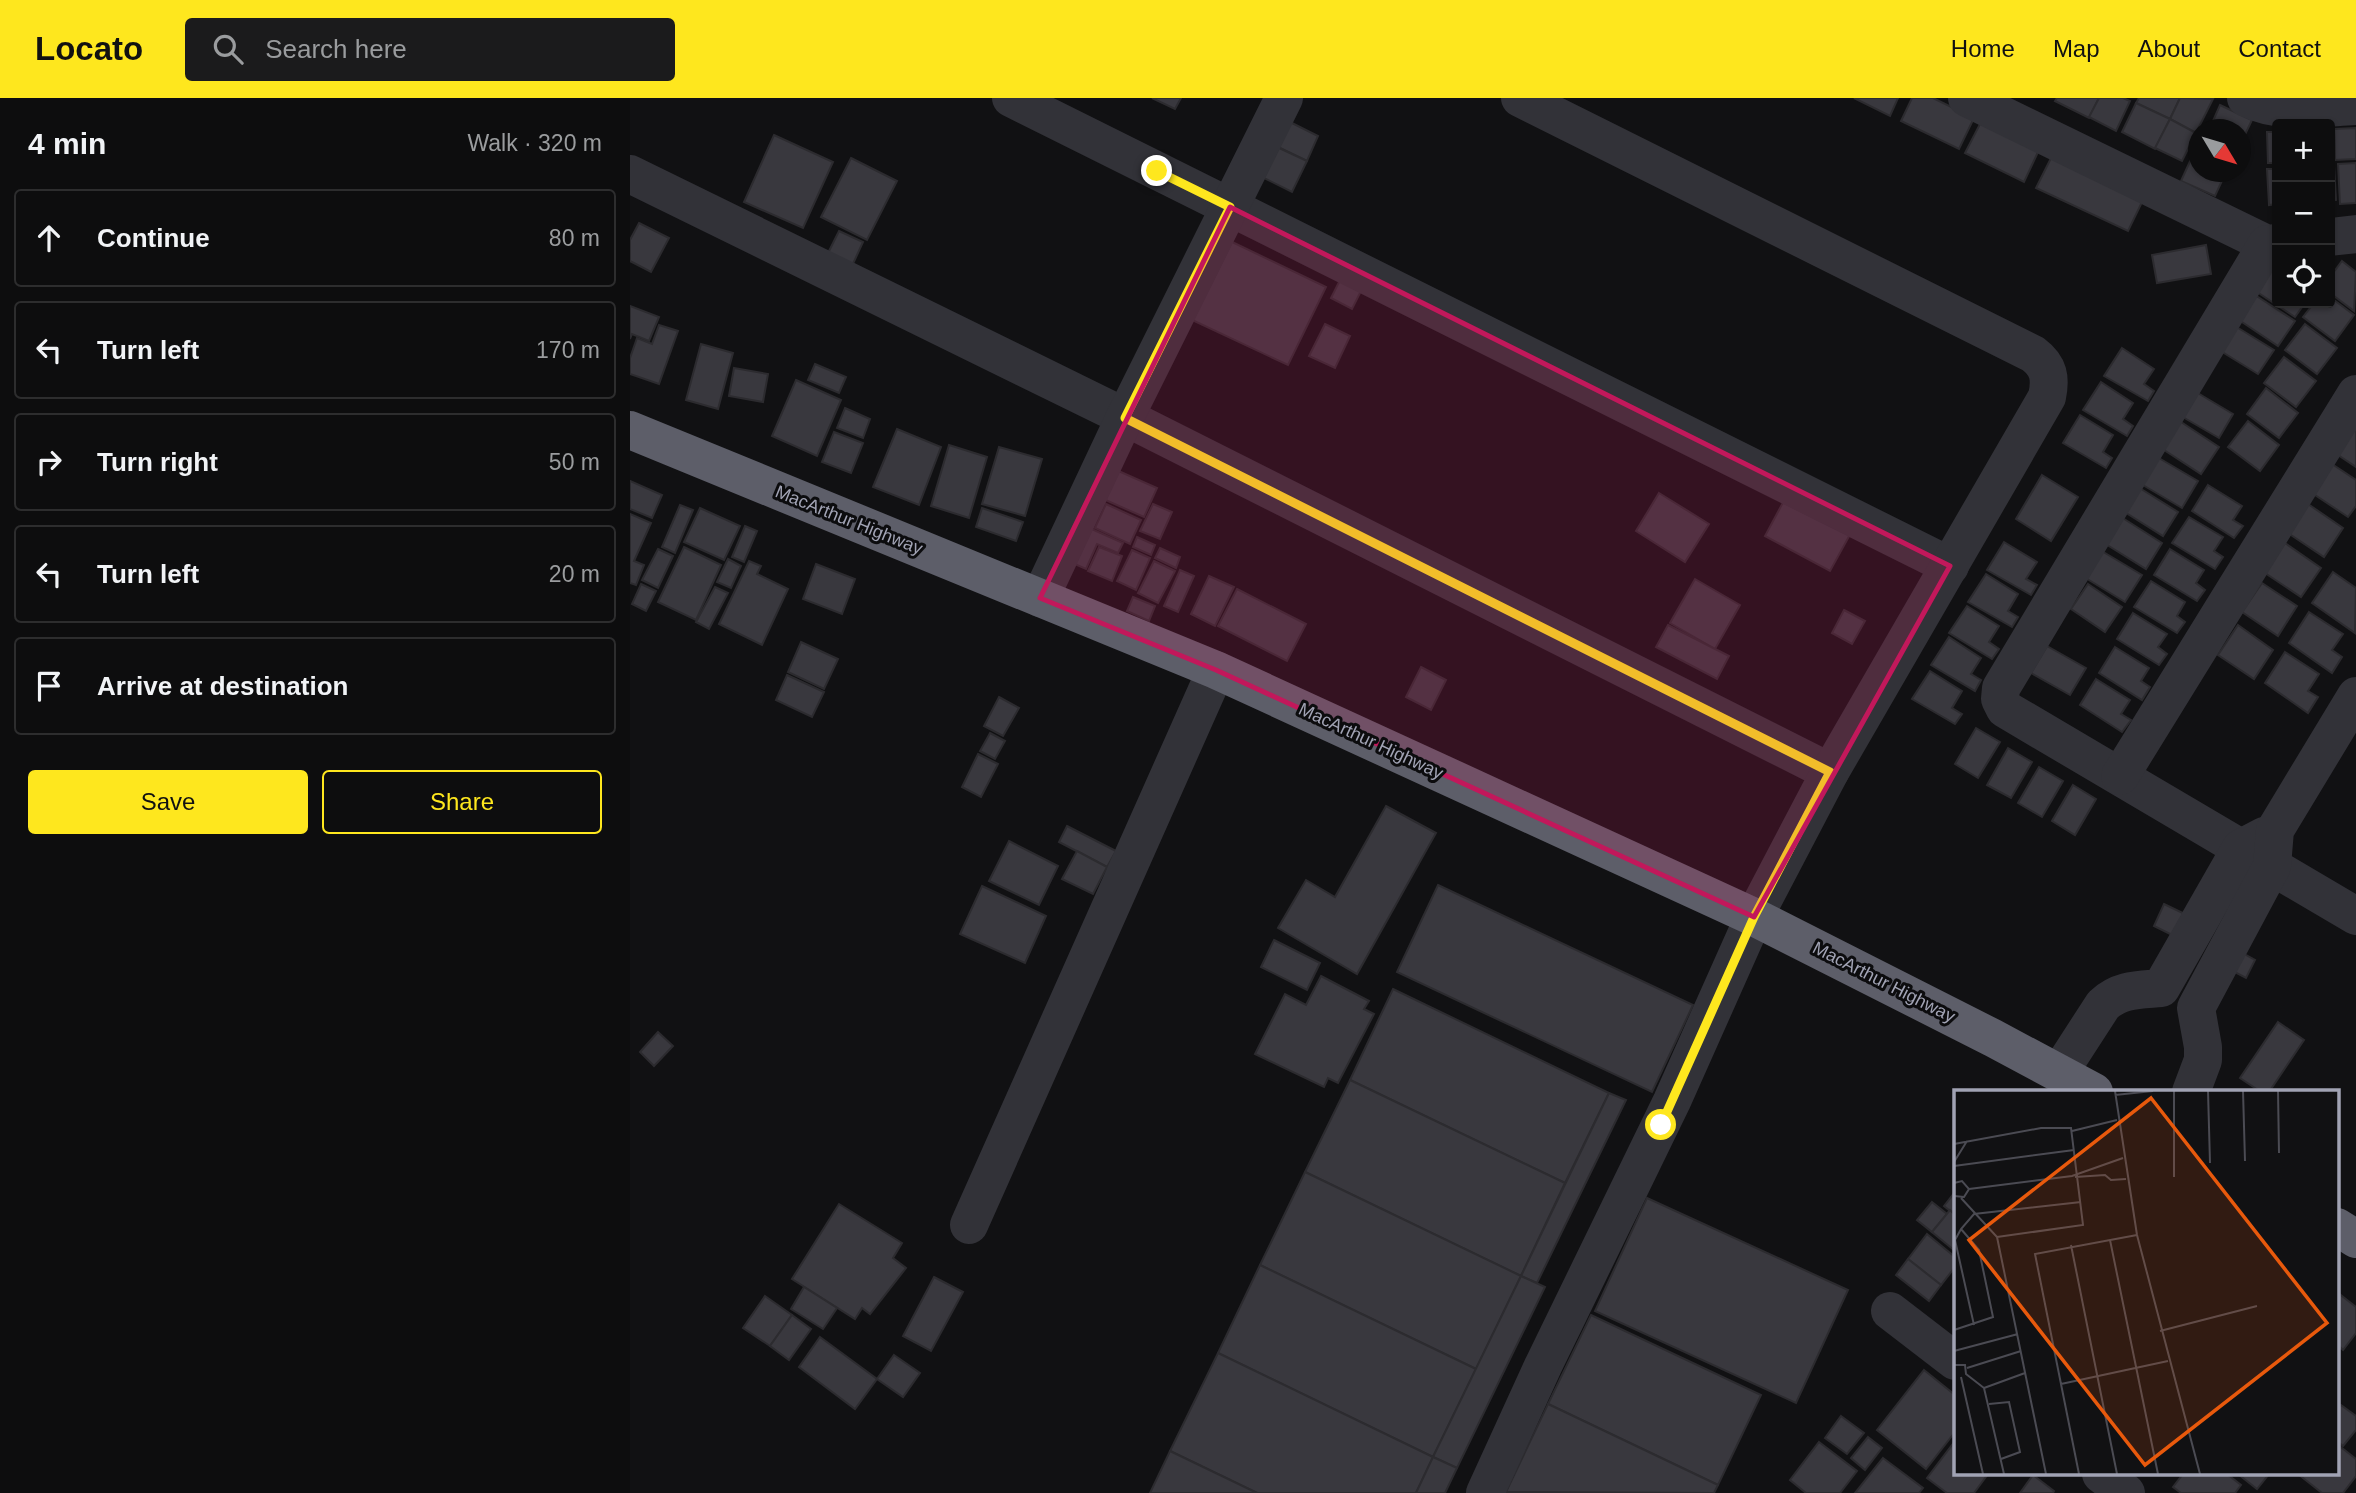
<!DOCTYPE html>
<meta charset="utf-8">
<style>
body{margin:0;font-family:Arial,sans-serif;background:#1b1b1c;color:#f1f3f6}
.controls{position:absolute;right:21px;top:21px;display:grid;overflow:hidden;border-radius:7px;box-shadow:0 2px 5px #0004}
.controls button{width:63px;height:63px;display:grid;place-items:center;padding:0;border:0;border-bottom:2px solid #2d2d2e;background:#0d0d0e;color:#f1f3f6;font:35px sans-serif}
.compass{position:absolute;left:1558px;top:21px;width:63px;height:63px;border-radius:50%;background:#0d0d0e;box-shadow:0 2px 5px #0004;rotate:128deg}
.stop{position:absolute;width:21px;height:21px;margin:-16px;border:5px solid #fee71e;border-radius:50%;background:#fff}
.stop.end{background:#fee71e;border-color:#fff;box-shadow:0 2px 7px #0008}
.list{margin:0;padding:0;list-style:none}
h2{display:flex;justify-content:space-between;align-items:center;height:91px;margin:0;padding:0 28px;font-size:30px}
h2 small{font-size:23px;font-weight:400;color:#9a9c9e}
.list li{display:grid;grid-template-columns:46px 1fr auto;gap:21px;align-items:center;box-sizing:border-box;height:98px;margin:0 14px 14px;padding:0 14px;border:2px solid #2d2d2e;border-radius:7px}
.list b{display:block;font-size:26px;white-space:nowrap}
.list em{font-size:23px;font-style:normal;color:#9a9c9e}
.actions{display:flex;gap:14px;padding:21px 28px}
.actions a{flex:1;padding:16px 0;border:2px solid #fee71e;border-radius:7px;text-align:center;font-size:24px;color:#fee71e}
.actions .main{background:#fee71e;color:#111}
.icon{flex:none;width:38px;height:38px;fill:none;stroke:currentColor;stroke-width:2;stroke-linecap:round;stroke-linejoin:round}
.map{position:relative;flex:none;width:1726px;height:1395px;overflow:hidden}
header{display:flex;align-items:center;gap:42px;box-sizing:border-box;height:98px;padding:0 35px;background:#fee71e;color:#111}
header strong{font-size:33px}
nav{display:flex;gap:38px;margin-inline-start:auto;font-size:24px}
.search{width:490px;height:63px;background:#1b1b1c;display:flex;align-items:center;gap:18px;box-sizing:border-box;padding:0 24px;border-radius:7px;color:#9a9c9e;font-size:26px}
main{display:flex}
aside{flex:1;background:#0d0d0e}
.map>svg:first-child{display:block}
.building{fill:#39383e;stroke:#2c2b2f;stroke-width:2}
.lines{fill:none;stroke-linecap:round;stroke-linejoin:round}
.minor{stroke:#323238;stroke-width:38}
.highway{stroke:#5d5e69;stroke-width:38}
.route{stroke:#fee71e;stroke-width:9}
.marked{fill:#c2185b;fill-opacity:0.2;stroke:#c2185b;stroke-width:5;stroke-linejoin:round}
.labels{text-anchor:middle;stroke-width:6;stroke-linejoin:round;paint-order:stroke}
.street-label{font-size:18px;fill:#a1a3b4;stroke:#0c0c0e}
.inset-road{fill:none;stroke:#4b4b53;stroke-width:2}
.view{fill:#e8590c;fill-opacity:0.15;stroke:#e8590c;stroke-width:3.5}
.inset-edge{fill:none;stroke:#a1a3b4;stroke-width:3.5}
</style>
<header>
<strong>Locato</strong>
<div class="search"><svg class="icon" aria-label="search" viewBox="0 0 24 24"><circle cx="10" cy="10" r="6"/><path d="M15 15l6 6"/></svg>Search here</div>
<nav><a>Home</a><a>Map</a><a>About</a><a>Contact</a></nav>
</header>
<main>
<aside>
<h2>4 min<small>Walk · 320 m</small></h2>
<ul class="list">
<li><svg class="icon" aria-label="ahead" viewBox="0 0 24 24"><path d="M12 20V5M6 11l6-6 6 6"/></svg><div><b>Continue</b></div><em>80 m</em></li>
<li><svg class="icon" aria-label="left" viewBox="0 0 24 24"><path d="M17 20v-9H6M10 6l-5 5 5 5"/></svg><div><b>Turn left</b></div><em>170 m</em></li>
<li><svg class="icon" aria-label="right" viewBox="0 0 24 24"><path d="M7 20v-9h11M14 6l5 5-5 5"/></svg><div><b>Turn right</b></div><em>50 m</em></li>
<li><svg class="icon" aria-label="left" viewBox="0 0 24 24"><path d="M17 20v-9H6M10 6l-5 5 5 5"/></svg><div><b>Turn left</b></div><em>20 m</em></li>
<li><svg class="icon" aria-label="arrive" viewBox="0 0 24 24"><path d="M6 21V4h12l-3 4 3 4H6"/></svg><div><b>Arrive at destination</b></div></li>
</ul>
<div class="actions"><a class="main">Save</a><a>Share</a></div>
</aside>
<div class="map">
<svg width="1726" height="1395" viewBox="0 0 1726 1395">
<rect width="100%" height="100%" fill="#111113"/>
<g class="building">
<polygon points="522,0 551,0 545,11"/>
<polygon points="1224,0 1268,0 1260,18"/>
<polygon points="1282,0 1303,0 1344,20 1329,51 1271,23"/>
<polygon points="1427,0 1469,0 1459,20 1425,3"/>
<polygon points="1469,0 1493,0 1500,3 1486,33 1459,19"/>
<polygon points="1509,0 1550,0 1540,21 1506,5"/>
<polygon points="1550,0 1583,1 1566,35 1540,21"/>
<polygon points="1506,5 1540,21 1525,51 1492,34"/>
<polygon points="1590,7 1622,22 1610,47 1610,32 1579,32"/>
<polygon points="1540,21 1566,35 1552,63 1525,50"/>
<polygon points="660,24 688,38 677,63 648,49"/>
<polygon points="1351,24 1409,52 1394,84 1335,55"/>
<polygon points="1726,30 1726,61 1705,62 1704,31"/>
<polygon points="1700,31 1704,31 1705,62 1700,62"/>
<polygon points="1637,34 1647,34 1647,65 1638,65"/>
<polygon points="144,37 203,64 173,130 114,104"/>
<polygon points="647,49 677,63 662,94 632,79"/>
<polygon points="1566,50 1568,51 1568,74 1596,74 1585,98 1551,83"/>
<polygon points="1423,56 1514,100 1498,133 1406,90"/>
<polygon points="221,60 267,83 237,142 191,119"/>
<polygon points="1726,65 1726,105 1710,106 1708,66"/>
<polygon points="1700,68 1704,68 1706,102 1700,103"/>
<polygon points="1637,71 1647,71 1647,106 1639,107"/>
<polygon points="9,125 39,140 21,174 0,163 0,142"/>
<polygon points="209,133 233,144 222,168 197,157"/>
<polygon points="598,142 696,189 658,267 560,221"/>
<polygon points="1576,147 1581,176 1527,185 1522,157"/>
<polygon points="1712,163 1726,174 1724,213 1700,195 1700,179"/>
<polygon points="1645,166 1647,168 1647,205 1675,205 1665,219 1627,194"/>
<polygon points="710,182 731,193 722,211 701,200"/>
<polygon points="1625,197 1665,223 1648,248 1609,222"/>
<polygon points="1700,199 1724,217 1705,243 1673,219 1684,205 1700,205"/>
<polygon points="0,208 29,219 19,243 2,236 0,241"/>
<polygon points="695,226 720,238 705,270 679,258"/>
<polygon points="1675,226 1707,250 1687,276 1655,252"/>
<polygon points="29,227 48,233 29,286 0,276 0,260 7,240 22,246"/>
<polygon points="1605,228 1644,252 1628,276 1589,252"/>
<polygon points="71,246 103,255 88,311 56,302"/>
<polygon points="1492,250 1524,271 1514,286 1524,293 1518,303 1474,278"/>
<polygon points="1654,259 1686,283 1666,309 1634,285"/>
<polygon points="185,266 216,279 209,295 178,282"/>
<polygon points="104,270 138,276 133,304 99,298"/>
<polygon points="166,282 211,302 187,358 142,338"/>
<polygon points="1471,284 1503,305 1493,321 1503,328 1497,338 1453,312"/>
<polygon points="1636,290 1668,315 1649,340 1617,316"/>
<polygon points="1566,294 1603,316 1589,340 1551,318"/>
<polygon points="215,310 240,321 233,340 207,330"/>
<polygon points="1450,317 1483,337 1473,354 1482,360 1476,370 1433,345"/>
<polygon points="1548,322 1589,349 1571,376 1531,350"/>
<polygon points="1618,323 1649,347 1630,373 1598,349"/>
<polygon points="1726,325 1726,369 1705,355"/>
<polygon points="267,331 311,349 289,407 243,389"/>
<polygon points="204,334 233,345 221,375 192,364"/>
<polygon points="319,347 357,359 339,420 301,408"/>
<polygon points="369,349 412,361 395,418 352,406"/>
<polygon points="1522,356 1568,383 1552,410 1506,383"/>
<polygon points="1702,366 1726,382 1726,408 1718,419 1682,395"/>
<polygon points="484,371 527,390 514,419 471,400"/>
<polygon points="1412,377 1448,399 1421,443 1386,421"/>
<polygon points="0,383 32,397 22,420 0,411"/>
<polygon points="1578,387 1612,408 1603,422 1613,428 1604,440 1562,413"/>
<polygon points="1508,389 1548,414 1533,438 1493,413"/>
<polygon points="1029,395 1079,426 1055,464 1006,433"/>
<polygon points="1157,397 1222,433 1200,473 1135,438"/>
<polygon points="476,406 511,422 500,446 465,430"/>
<polygon points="523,406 542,414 530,441 510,433"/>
<polygon points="1678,406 1713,430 1694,459 1658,435"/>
<polygon points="50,407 63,412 45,455 32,449"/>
<polygon points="70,410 110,428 94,462 54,444"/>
<polygon points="352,410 393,424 386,443 346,429"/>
<polygon points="0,416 21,425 4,463 14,467 6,487 0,485"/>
<polygon points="1491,419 1532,445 1516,471 1474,445"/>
<polygon points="1559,419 1593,439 1584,453 1593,459 1585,471 1542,445"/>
<polygon points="115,428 127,433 114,464 102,459"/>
<polygon points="455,428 493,445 488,455 467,446 456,471 440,464"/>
<polygon points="507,439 525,447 521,457 503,449"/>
<polygon points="1374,444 1407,464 1396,481 1407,487 1401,497 1357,472"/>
<polygon points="1655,445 1691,470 1671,499 1635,475"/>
<polygon points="54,449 91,467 66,522 28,504"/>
<polygon points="469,449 492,458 482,483 458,473"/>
<polygon points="530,450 550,459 546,470 525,460"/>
<polygon points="28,451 43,458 28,490 12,482"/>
<polygon points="1540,451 1574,472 1566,485 1575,492 1567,503 1524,477"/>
<polygon points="502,452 520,460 506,492 487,483"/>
<polygon points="1470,452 1512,477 1495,504 1454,479"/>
<polygon points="98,461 111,468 101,490 87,484"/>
<polygon points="119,463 131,468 127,476 158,491 132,547 89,526"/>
<polygon points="524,463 545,473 528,505 508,495"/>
<polygon points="186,466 225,481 212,516 173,501"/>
<polygon points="550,472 564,478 548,514 534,508"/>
<polygon points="1703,474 1726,490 1725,535 1682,505"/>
<polygon points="1356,476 1388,496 1378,513 1388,519 1382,529 1338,504"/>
<polygon points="579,478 604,489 585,528 561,516"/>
<polygon points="1065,481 1110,507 1085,551 1040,525"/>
<polygon points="1521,483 1555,504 1547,518 1555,524 1547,535 1504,509"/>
<polygon points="1632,485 1667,508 1648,538 1612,514"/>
<polygon points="11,486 26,493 16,513 2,506"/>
<polygon points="1458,486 1492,509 1475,534 1441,511"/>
<polygon points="85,489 98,495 79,531 66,524"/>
<polygon points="607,491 676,526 657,563 588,528"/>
<polygon points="503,499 525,508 519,523 497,513"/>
<polygon points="1337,508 1369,528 1359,544 1369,551 1362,561 1319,535"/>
<polygon points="1214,512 1235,523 1222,546 1202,535"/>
<polygon points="1679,514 1713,536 1702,552 1712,559 1702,575 1659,545"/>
<polygon points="1503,515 1537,536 1528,549 1537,556 1529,567 1487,541"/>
<polygon points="1038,527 1099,558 1087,581 1026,549"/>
<polygon points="1608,527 1643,552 1624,581 1588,557"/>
<polygon points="1319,539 1351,560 1341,576 1351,582 1345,593 1301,567"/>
<polygon points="171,544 208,561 194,591 158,574"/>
<polygon points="1417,548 1456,570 1440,597 1401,575"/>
<polygon points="1485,549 1519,570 1511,583 1520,589 1512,602 1469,575"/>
<polygon points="1655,554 1689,576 1678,593 1688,599 1678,615 1635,585"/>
<polygon points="791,569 816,582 801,612 776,599"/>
<polygon points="1300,573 1332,593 1322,610 1332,616 1325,626 1282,601"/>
<polygon points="157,577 194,594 182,619 146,602"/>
<polygon points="1466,581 1500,602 1491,616 1501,622 1492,634 1450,607"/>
<polygon points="369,599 389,610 373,638 354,628"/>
<polygon points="1346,630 1370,644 1348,680 1325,666"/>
<polygon points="360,635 375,643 365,661 350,653"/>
<polygon points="1378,650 1402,664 1381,700 1357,687"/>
<polygon points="348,656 368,666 351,699 332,689"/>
<polygon points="1409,669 1433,683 1412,719 1388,705"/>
<polygon points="1443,687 1466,701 1445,737 1422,723"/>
<polygon points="756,708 806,735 727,876 648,830 676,782 705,799"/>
<polygon points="437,728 486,753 477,769 429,744"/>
<polygon points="379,743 428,768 409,807 359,783"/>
<polygon points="447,753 477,769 463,796 432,781"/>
<polygon points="808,787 1063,907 1022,994 767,874"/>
<polygon points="352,788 416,818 395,865 330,836"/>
<polygon points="1534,806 1559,818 1548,840 1524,828"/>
<polygon points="644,842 690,865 677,892 631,869"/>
<polygon points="1607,852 1625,862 1616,880 1597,870"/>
<polygon points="691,878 739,903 734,911 744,916 708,985 698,980 694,989 625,956 655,896 676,907"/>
<polygon points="763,891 979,995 935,1085 720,982"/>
<polygon points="1648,924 1674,942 1639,994 1631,994 1610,980"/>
<polygon points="28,934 43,948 24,968 10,954"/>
<polygon points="720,982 935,1085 891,1178 675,1074"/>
<polygon points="979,995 996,1002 907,1185 891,1178"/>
<polygon points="675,1074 891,1178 846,1271 630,1167"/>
<polygon points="1325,1094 1325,1117 1314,1108"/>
<polygon points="1017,1100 1218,1192 1166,1305 965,1213"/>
<polygon points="1302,1104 1317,1116 1302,1134 1287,1122"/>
<polygon points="209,1106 272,1145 263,1160 276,1170 240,1216 232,1210 225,1221 162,1181"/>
<polygon points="1320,1112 1325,1117 1325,1153 1302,1134"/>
<polygon points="1297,1136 1325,1159 1325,1169 1311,1187 1278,1161"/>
<polygon points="1278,1161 1311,1187 1299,1203 1266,1177"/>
<polygon points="630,1167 846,1271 803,1359 588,1255"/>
<polygon points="891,1178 915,1189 827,1370 803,1359"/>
<polygon points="304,1179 333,1194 301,1253 273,1238"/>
<polygon points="174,1189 207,1210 193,1231 161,1211"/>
<polygon points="1707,1194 1726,1209 1726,1235 1713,1252 1707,1246"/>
<polygon points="135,1198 162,1217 140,1248 113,1230"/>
<polygon points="162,1217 181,1231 159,1262 140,1248"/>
<polygon points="961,1217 1131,1297 1088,1387 918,1306"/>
<polygon points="190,1239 247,1281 225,1311 169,1269"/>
<polygon points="588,1255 803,1359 786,1395 627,1395 540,1353"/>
<polygon points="264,1257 290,1275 273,1299 247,1281"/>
<polygon points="1294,1272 1325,1297 1325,1334 1296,1371 1247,1332"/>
<polygon points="918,1306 1088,1387 1084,1395 876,1394"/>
<polygon points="1711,1307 1726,1318 1726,1332 1713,1348 1707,1343 1707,1312"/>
<polygon points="1211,1318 1234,1335 1217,1356 1195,1340"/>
<polygon points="1238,1339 1252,1350 1235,1372 1221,1360"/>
<polygon points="1325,1343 1325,1376 1358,1376 1344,1395 1317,1395 1297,1380"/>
<polygon points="1189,1344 1227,1373 1210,1395 1176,1395 1160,1382"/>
<polygon points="1707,1346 1726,1361 1726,1378 1713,1395 1692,1395 1668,1376 1707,1376"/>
<polygon points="540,1353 627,1395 520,1395"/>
<polygon points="803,1359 827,1370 815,1395 786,1395"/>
<polygon points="1253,1360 1293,1390 1289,1395 1225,1395"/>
<polygon points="1553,1376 1597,1376 1611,1387 1605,1395 1551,1395 1543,1389"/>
<polygon points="1608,1376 1639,1376 1627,1391"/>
<polygon points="1403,1377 1424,1393 1423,1395 1390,1395"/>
</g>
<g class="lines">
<g class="minor">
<polyline points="381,0 1320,468"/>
<polyline points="1337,0 1637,146 1647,145"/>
<path d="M1616 0C1651 17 1688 10 1726 8"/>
<polyline points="0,76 495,319 1200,674"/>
<polyline points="1700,139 1726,136"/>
<polyline points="1637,146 1371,590 1370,601 1375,611 1726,818"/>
<polyline points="410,500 495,319 654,0"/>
<polyline points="1490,678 1726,296"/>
<path d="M1429 975 1473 907C1490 891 1509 892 1531 890L1611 750 1634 738"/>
<polyline points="1561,994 1573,962 1573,949 1566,910 1642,768 1645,732 1726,598"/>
<polyline points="339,1127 586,572"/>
<polyline points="1260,1213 1325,1263"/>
<polyline points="1471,1376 1496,1395"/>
<path d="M855 1395 913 1268 1042 1003 1124 819 1200 674 1417 299C1421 280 1419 268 1403 256L890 0"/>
</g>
<g class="highway">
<polyline points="0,332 586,572 1124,819 1363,940 1464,994"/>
<polyline points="1707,1129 1726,1141"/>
</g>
</g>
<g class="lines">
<polyline class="route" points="527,73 600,109 495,320 1200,674 1124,819 1031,1027"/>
</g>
<path class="marked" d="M600 109 1320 468 1124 819 586 572 410 500Z"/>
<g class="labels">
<g class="street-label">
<text transform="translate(219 422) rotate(22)" y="6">MacArthur Highway</text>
<text transform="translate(741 643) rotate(25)" y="6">MacArthur Highway</text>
<text transform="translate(1254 884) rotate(27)" y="6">MacArthur Highway</text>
</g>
</g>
<g transform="translate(1324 992)">
<rect width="385" height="385" fill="#111113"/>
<path class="inset-road" d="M161 1 183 145 246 384M220 1V87M254 1 256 73M289 1 291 71M324 1 325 63M161 5 199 1M118 41 163 30M0 54 87 38H117L129 135 43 147M0 72 13 51M0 76 120 60M121 87 151 85 157 90 172 89M0 93 8 91 15 99 10 107 0 106M15 99 118 86 169 68M7 108 43 147 92 384M156 150 204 384M117 155 163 384M20 235 1 150 7 139 20 124 127 112M0 240 39 227 25 160 7 139M206 241 303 216M0 261 64 244M0 275H11L12 284 30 298 50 384M13 278 67 261M7 287 29 384M107 294 214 271M30 298 71 283M35 314 55 312 66 362 47 369M125 384 81 164 183 145"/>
<path class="view" d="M197 8 373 233 191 375 15 150Z"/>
<rect width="385" height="385" class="inset-edge"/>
</g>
</svg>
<div class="controls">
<button>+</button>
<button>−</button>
<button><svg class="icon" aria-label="locate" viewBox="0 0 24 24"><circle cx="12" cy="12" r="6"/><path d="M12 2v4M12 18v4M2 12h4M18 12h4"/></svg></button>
</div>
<svg class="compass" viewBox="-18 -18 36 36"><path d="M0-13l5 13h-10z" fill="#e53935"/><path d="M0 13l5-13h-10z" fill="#9a9c9e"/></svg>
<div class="stop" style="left:1031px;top:1027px"></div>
<div class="stop end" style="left:527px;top:73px"></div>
</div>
</main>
